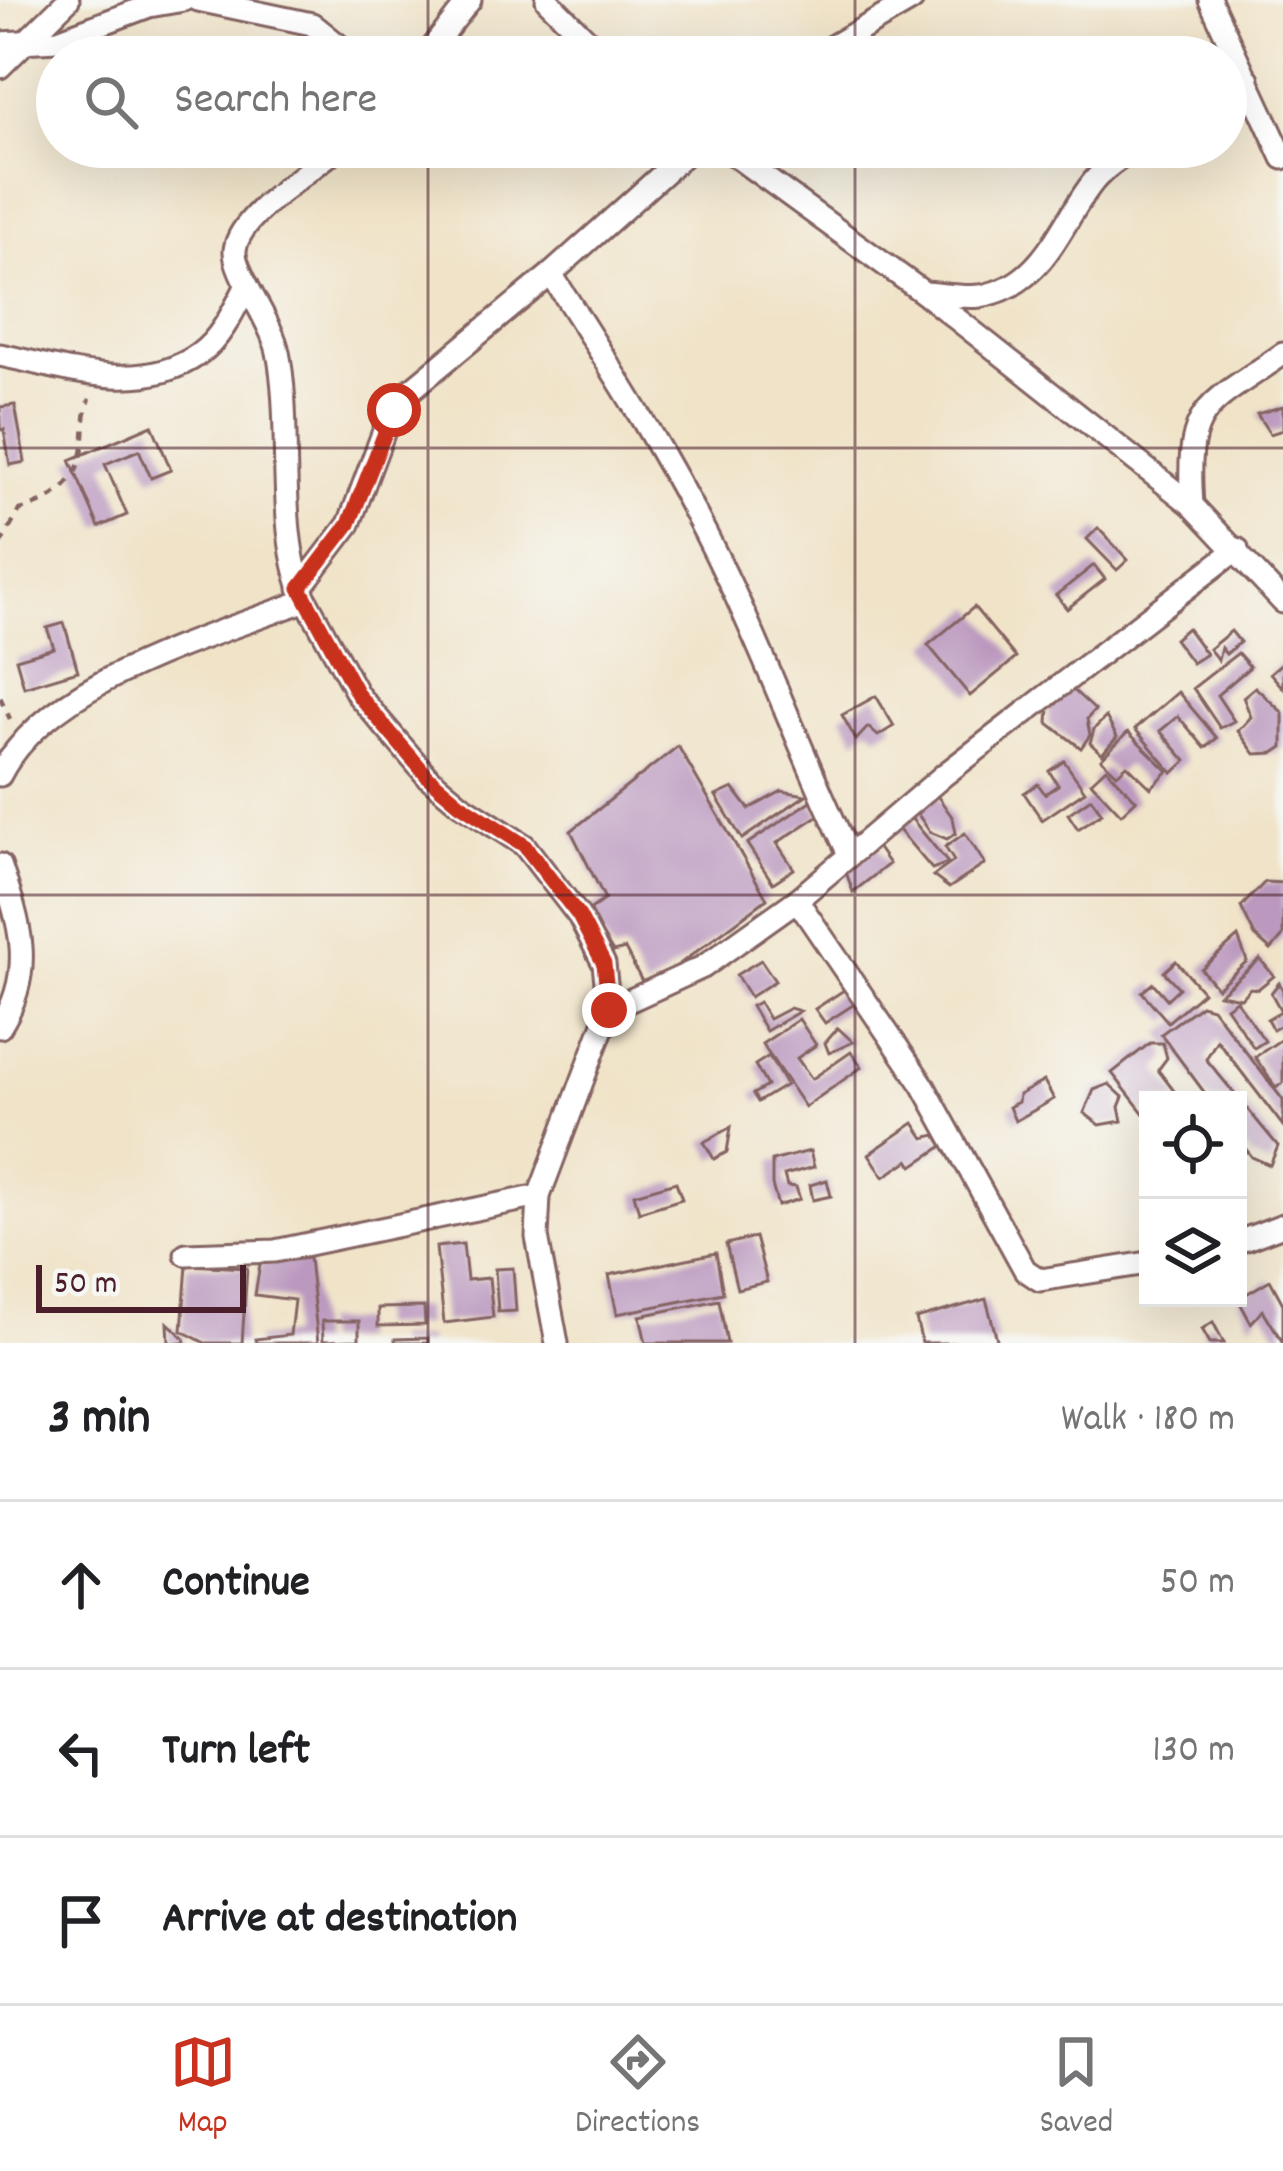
<!DOCTYPE html>
<meta charset="utf-8">
<style>
body{margin:0;font-family:Dekko,sans-serif;background:#f6f6f6;color:#202124}
.controls{position:absolute;right:36px;bottom:36px;display:grid;overflow:hidden;border-radius:0px;box-shadow:0 12px 48px #0002}
.controls button{width:108px;height:108px;display:grid;place-items:center;padding:0;border:0;border-bottom:3px solid #e0e0e0;background:#fff;color:#202124;font:60px sans-serif}
.scale{position:absolute;left:36px;bottom:30px;width:210px;box-sizing:border-box;padding-left:12px;border:6px solid #4a1f2b;border-top:0;font-size:33px;line-height:42px;white-space:nowrap;color:#4a1f2b;-webkit-text-stroke:9px #f6f6f2;paint-order:stroke}
.stop{position:absolute;width:36px;height:36px;margin:-27px;border:9px solid #c8321e;border-radius:50%;background:#fff}
.stop.end{background:#c8321e;border-color:#fff;box-shadow:0 3px 12px #0008}
.list{margin:0;padding:0;list-style:none}
h2{display:flex;justify-content:space-between;align-items:center;height:156px;margin:0;padding:0 48px;font-size:51px}
h2 small{font-size:39px;font-weight:400;color:#757577}
.list li{display:grid;grid-template-columns:78px 1fr auto;gap:36px;align-items:center;box-sizing:border-box;height:168px;padding:0 48px;border-top:3px solid #e0e0e0}
.list b{display:block;font-size:45px;white-space:nowrap}
.list em{font-size:39px;font-style:normal;color:#757577}
.icon{flex:none;width:66px;height:66px;fill:none;stroke:currentColor;stroke-width:2;stroke-linecap:round;stroke-linejoin:round}
.map{position:relative;flex:none;width:1283px;height:1343px;overflow:hidden}
.search{position:absolute;background:#fff;box-shadow:0 12px 48px #0002;left:36px;right:36px;top:36px;height:132px;display:flex;align-items:center;gap:30px;box-sizing:border-box;padding:0 42px;border-radius:66px;color:#757577;font-size:45px}
.sheet{height:660px;background:#fff}
nav{display:flex;justify-content:space-around;align-items:center;box-sizing:border-box;height:168px;border-top:3px solid #e0e0e0;background:#fff;font-size:33px;color:#757577}
nav a{display:grid;justify-items:center;gap:6px}
nav .on{color:#c8321e}
.map>svg:first-child{display:block}
.building{fill:#bb99bf}
.lines{fill:none;stroke-linecap:round;stroke-linejoin:round}
.minor-casing{stroke:#846462;stroke-width:27}
.path{stroke:#846462;stroke-width:4.5;stroke-dasharray:9 9;stroke-linecap:butt}
.minor{stroke:#fff;stroke-width:21}
.route{stroke:#c8321e;stroke-width:15}
.grid{fill:none;stroke:#4a1f2b;stroke-width:3;stroke-opacity:0.55}
</style>
<div class="map">
<svg width="1283" height="1343" viewBox="0 0 1283 1343">
<rect width="100%" height="100%" fill="#f6f6f2"/>
<filter id="ink" filterUnits="userSpaceOnUse"><feTurbulence type="fractalNoise" baseFrequency=".00833" numOctaves="2"/><feDisplacementMap in="SourceGraphic" scale="24" xChannelSelector="R" yChannelSelector="G"/><feConvolveMatrix kernelMatrix="1 2 1 2 8 2 1 2 1" color-interpolation-filters="sRGB"/></filter>
<filter id="wash" filterUnits="userSpaceOnUse"><feTurbulence type="fractalNoise" baseFrequency=".004" numOctaves="4" result="noise"/><feDisplacementMap in="SourceGraphic" scale="48" xChannelSelector="R" yChannelSelector="G"/><feGaussianBlur stdDeviation="2.7" result="paint"/><feColorMatrix in="noise" values="0 0 0 0 0 0 0 0 0 0 0 0 0 0 0 0 0 1.4 0 .05"/><feComposite in="paint" operator="in"/></filter>
<g filter="url(#wash)">
<rect width="100%" height="100%" fill="#f0e3c8"/>
<g id="blocks">
<g class="building">
<polygon points="15,405 25,462 10,465 4,429 0,430 0,407"/>
<polygon points="1283,406 1283,430 1270,434 1257,414"/>
<polygon points="152,425 171,470 151,478 139,450 105,464 127,515 99,527 70,460"/>
<polygon points="1098,528 1128,560 1117,570 1087,539"/>
<polygon points="1094,565 1105,579 1067,609 1056,595"/>
<polygon points="974,607 1016,658 970,696 928,645"/>
<polygon points="64,623 78,671 24,687 16,659 54,648 47,628"/>
<polygon points="1187,628 1206,654 1192,663 1174,639"/>
<polygon points="1231,631 1240,642 1226,654 1221,648 1218,660 1209,649"/>
<polygon points="1238,653 1250,667 1217,695 1234,721 1220,728 1193,688"/>
<polygon points="1283,662 1283,688 1270,673"/>
<polygon points="1069,686 1095,710 1087,719 1090,735 1081,748 1048,723 1049,707"/>
<polygon points="1255,687 1283,713 1283,747 1274,753 1255,754 1238,731 1251,717 1243,697"/>
<polygon points="1178,692 1217,738 1205,748 1178,716 1160,731 1186,761 1173,773 1135,729"/>
<polygon points="876,696 894,726 878,736 868,727 856,740 842,715"/>
<polygon points="1106,717 1117,737 1102,754 1090,743 1094,729"/>
<polygon points="1128,732 1168,771 1151,788 1127,765 1117,774 1101,759"/>
<polygon points="678,746 767,899 646,989 625,949 613,952 588,911 605,899 571,831"/>
<polygon points="1064,761 1085,791 1042,820 1024,793 1038,784 1045,794 1058,785 1049,771"/>
<polygon points="1106,768 1136,800 1121,814 1091,782"/>
<polygon points="733,788 749,809 782,791 806,795 742,839 716,796"/>
<polygon points="936,794 953,818 956,833 947,839 930,832 915,810"/>
<polygon points="1091,798 1102,813 1078,829 1068,814"/>
<polygon points="811,801 821,814 777,843 794,869 773,883 747,844"/>
<polygon points="906,812 948,863 932,869 893,823"/>
<polygon points="965,833 985,864 949,888 933,876 954,861 945,847"/>
<polygon points="877,847 889,864 853,892 846,872"/>
<polygon points="1265,882 1283,883 1283,936 1271,950 1255,936 1241,907"/>
<polygon points="1238,937 1247,961 1217,988 1201,969"/>
<polygon points="1260,959 1274,976 1258,989 1250,988 1241,998 1219,994"/>
<polygon points="761,960 775,981 750,997 736,975"/>
<polygon points="1176,961 1203,992 1168,1022 1142,992 1153,983 1167,999 1179,988 1164,972"/>
<polygon points="1279,983 1283,990 1283,1024 1273,1030 1267,1019 1281,1011 1271,993"/>
<polygon points="847,988 856,1003 825,1023 815,1009"/>
<polygon points="1236,1000 1265,1041 1254,1048 1226,1007"/>
<polygon points="759,1002 769,1019 790,1008 800,1011 766,1031 751,1006"/>
<polygon points="1201,1005 1212,1008 1283,1100 1283,1126 1217,1040 1206,1059 1278,1146 1270,1165 1252,1157 1238,1139 1238,1100 1210,1100 1161,1034"/>
<polygon points="799,1019 816,1045 797,1058 812,1079 851,1052 862,1067 805,1107 762,1044"/>
<polygon points="838,1028 853,1042 829,1053 825,1043"/>
<polygon points="1283,1038 1283,1083 1276,1088 1255,1057"/>
<polygon points="1150,1043 1163,1043 1167,1058 1158,1070 1181,1100 1148,1100 1148,1119 1112,1073"/>
<polygon points="769,1056 786,1085 758,1102 753,1094 767,1086 755,1065"/>
<polygon points="1044,1081 1054,1099 1015,1121 1009,1107 1018,1102 1019,1095"/>
<polygon points="1109,1084 1123,1097 1119,1107 1122,1121 1100,1125 1084,1113 1094,1090"/>
<polygon points="914,1123 924,1138 936,1135 943,1146 913,1166 909,1160 884,1177 869,1154"/>
<polygon points="731,1127 727,1152 714,1159 704,1142"/>
<polygon points="810,1151 814,1167 784,1175 787,1186 796,1187 800,1199 778,1206 772,1185 772,1161"/>
<polygon points="827,1180 831,1196 813,1200 810,1185"/>
<polygon points="676,1182 682,1199 639,1212 634,1194"/>
<polygon points="755,1237 767,1282 737,1289 726,1244"/>
<polygon points="463,1244 467,1280 489,1278 493,1317 444,1323 436,1247"/>
<polygon points="716,1253 723,1293 617,1314 609,1275"/>
<polygon points="309,1258 318,1343 256,1343 255,1339 290,1335 294,1300 255,1295 260,1264"/>
<polygon points="187,1265 247,1268 242,1343 205,1343 182,1331"/>
<polygon points="513,1268 516,1311 498,1312 495,1269"/>
<polygon points="1270,1280 1283,1304 1283,1343 1263,1310 1251,1323 1238,1299"/>
<polygon points="986,1299 998,1343 922,1343 916,1319"/>
<polygon points="719,1300 727,1343 646,1343 640,1316"/>
<polygon points="424,1307 425,1325 378,1326 378,1308"/>
<polygon points="322,1321 359,1321 359,1340 323,1341"/>
<polygon points="1213,1322 1224,1343 1210,1343 1202,1329"/>
<polygon points="168,1323 184,1338 185,1343 169,1343"/>
<polygon points="428,1338 428,1343 395,1343 395,1339"/>
</g>
</g>
</g>
<g filter="url(#ink)">
<use href="#blocks" fill-opacity="0" stroke="#846462" stroke-width="3"/>
<g class="lines">
<defs>
<g id="minor">
<polyline points="198,0 312,24 353,57"/>
<polyline points="547,0 604,57"/>
<polyline points="1210,0 1283,158"/>
<polyline points="0,43 58,40 149,6 184,0"/>
<polyline points="425,57 470,0"/>
<polyline points="814,57 912,0"/>
<polyline points="0,67 68,0"/>
<polyline points="1226,92 1248,79"/>
<path d="M339 147C312 171 239 214 235 250 233 272 272 321 278 352 293 425 275 536 306 600L358 695 428 777 460 804 524 845 579 916 604 964 609 1010 539 1196 537 1237 557 1343"/>
<polyline points="723,147 924,293 1192,505 1283,602"/>
<path d="M551 274C614 372 676 469 726 575 770 666 804 761 848 852"/>
<path d="M924 293C942 294 963 298 980 296 1044 286 1059 225 1093 182 1105 167 1122 157 1137 147"/>
<path d="M0 355C64 368 140 396 199 354 221 339 235 308 247 285"/>
<path d="M1192 505C1185 404 1206 408 1283 354"/>
<polyline points="300,588 349,524 387,423 406,394 551,274 693,147"/>
<path d="M0 775C49 679 210 638 306 600"/>
<path d="M0 865C20 923 36 971 0 1027"/>
<polyline points="797,900 923,1085 1025,1270 1040,1280 1148,1263"/>
<polyline points="609,1010 703,967 797,900 944,775 1237,549"/>
<polyline points="1238,1242 1283,1225"/>
<polyline points="186,1254 275,1251 539,1196"/>
</g>
</defs>
<use href="#minor" class="minor-casing"/>
<g class="path">
<path d="M0 545 20 510C58 499 82 480 84 437 85 423 84 412 90 399"/>
<polyline points="0,697 10,719"/>
</g>
<use href="#minor" class="minor"/>
</g>
</g>
<g class="lines" filter="url(#ink)">
<polyline class="route" points="394,410 349,524 300,588 358,695 428,777 460,804 524,845 579,916 604,964 609,1010"/>
</g>
<path class="grid" d="M428 0V57M855 0V57M428 147V1343M855 147V1343M0 448H1283M0 895H1283"/>
</svg>
<div class="controls">
<button><svg class="icon" aria-label="locate" viewBox="0 0 24 24"><circle cx="12" cy="12" r="6"/><path d="M12 2v4M12 18v4M2 12h4M18 12h4"/></svg></button>
<button><svg class="icon" aria-label="layers" viewBox="0 0 24 24"><path d="M12 4l9 5-9 5-9-5zM3 14l9 5 9-5"/></svg></button>
</div>
<div class="scale">50 m</div>
<div class="stop" style="left:394px;top:410px"></div>
<div class="stop end" style="left:609px;top:1010px"></div>
<div class="search"><svg class="icon" aria-label="search" viewBox="0 0 24 24"><circle cx="10" cy="10" r="6"/><path d="M15 15l6 6"/></svg>Search here</div>
</div>
<section class="sheet">
<h2>3 min<small>Walk · 180 m</small></h2>
<ul class="list">
<li><svg class="icon" aria-label="ahead" viewBox="0 0 24 24"><path d="M12 20V5M6 11l6-6 6 6"/></svg><div><b>Continue</b></div><em>50 m</em></li>
<li><svg class="icon" aria-label="left" viewBox="0 0 24 24"><path d="M17 20v-9H6M10 6l-5 5 5 5"/></svg><div><b>Turn left</b></div><em>130 m</em></li>
<li><svg class="icon" aria-label="arrive" viewBox="0 0 24 24"><path d="M6 21V4h12l-3 4 3 4H6"/></svg><div><b>Arrive at destination</b></div></li>
</ul>
</section>
<nav>
<a class="on"><svg class="icon" aria-label="map" viewBox="0 0 24 24"><path d="M3 6l6-2 6 2 6-2v14l-6 2-6-2-6 2zM9 4v14M15 6v14"/></svg>Map</a>
<a><svg class="icon" aria-label="directions" viewBox="0 0 24 24"><path d="M12 3l9 9-9 9-9-9zM9 14v-3h6M13 9l2 2-2 2"/></svg>Directions</a>
<a><svg class="icon" aria-label="saved" viewBox="0 0 24 24"><path d="M7 4h10v16l-5-4-5 4z"/></svg>Saved</a>
</nav>
